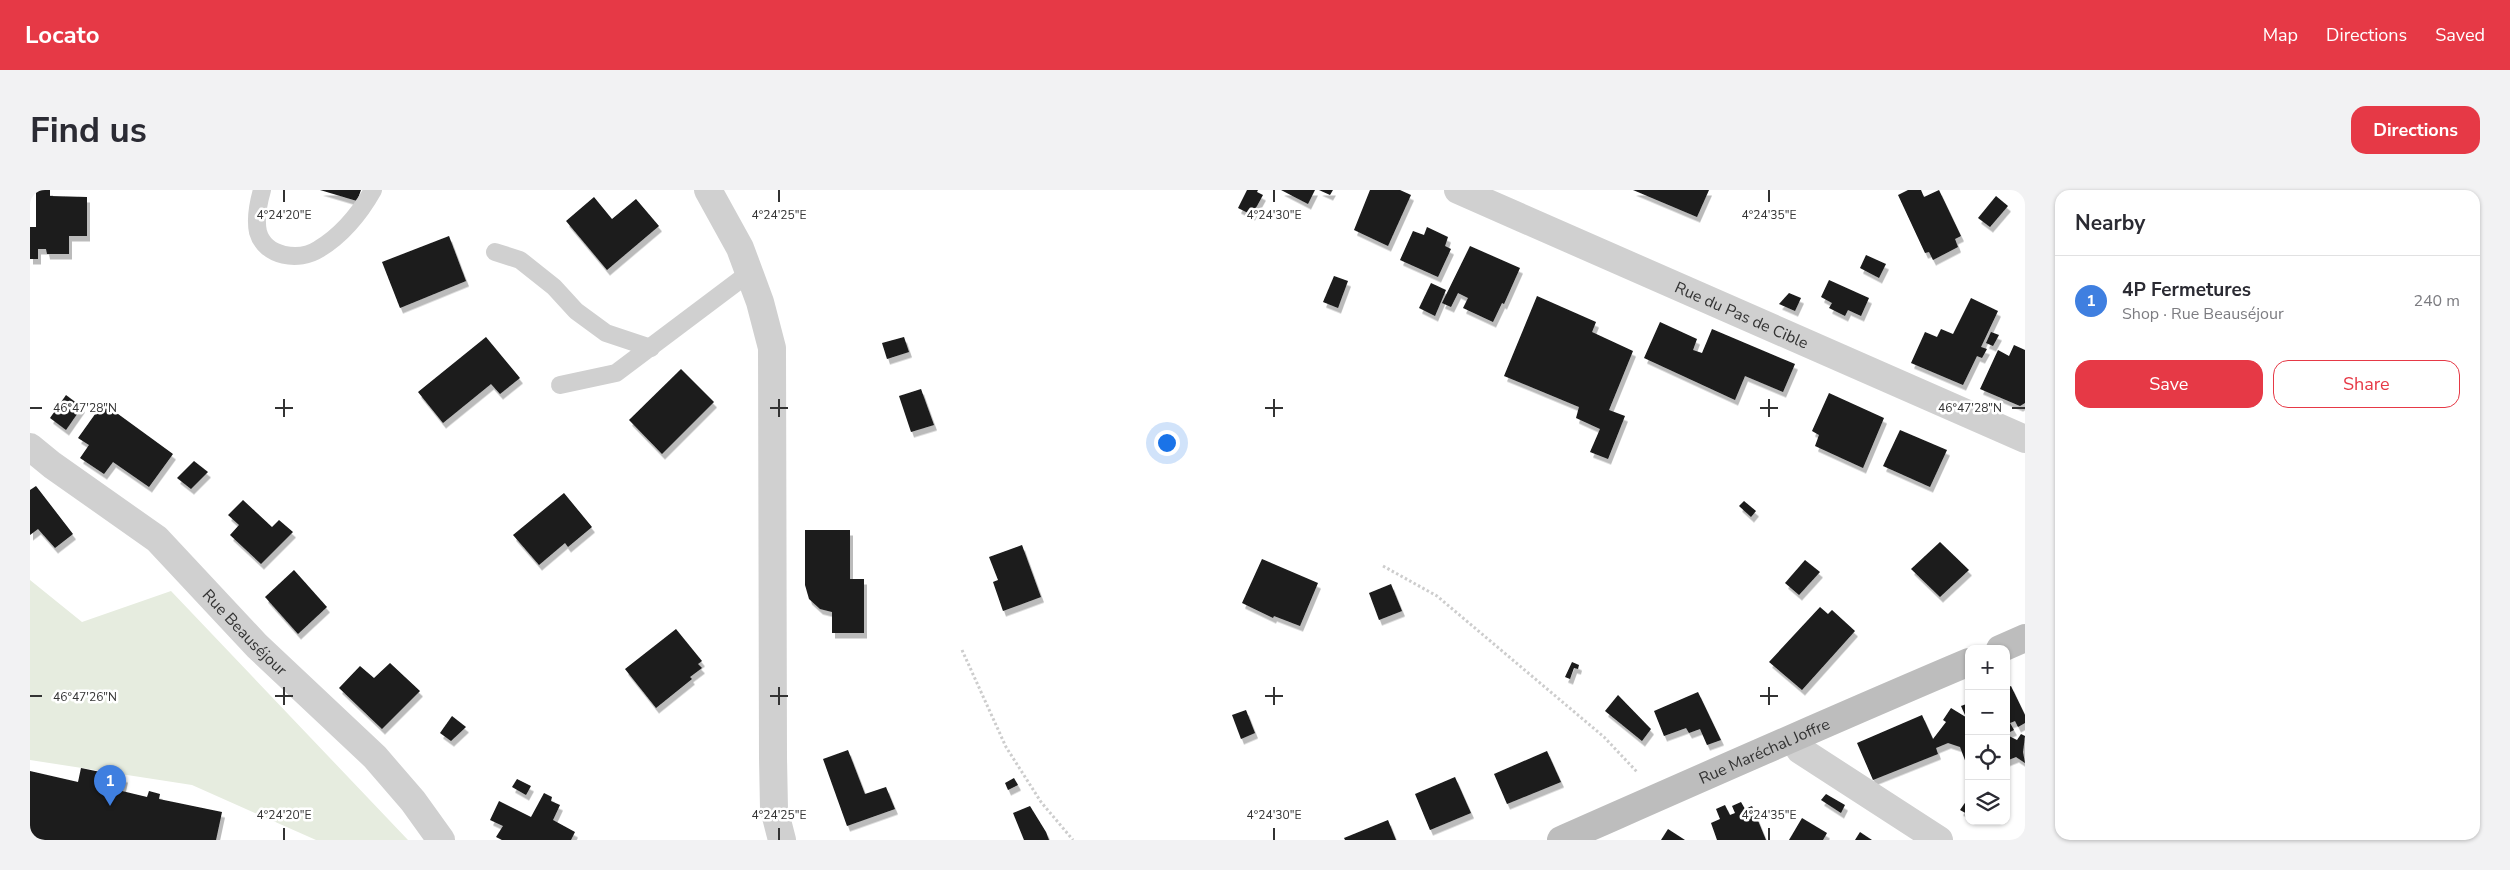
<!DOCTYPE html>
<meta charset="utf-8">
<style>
body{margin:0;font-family:"Nunito Sans",sans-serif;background:#f2f2f3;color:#2b2b33}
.controls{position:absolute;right:15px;bottom:15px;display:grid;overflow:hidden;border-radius:10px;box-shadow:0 1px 4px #0004}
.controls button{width:45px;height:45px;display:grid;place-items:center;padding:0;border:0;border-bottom:1px solid #e1e1e2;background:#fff;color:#2b2b33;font:25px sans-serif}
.you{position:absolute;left:1136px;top:252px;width:18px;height:18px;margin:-12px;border:4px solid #fff;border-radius:50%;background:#1a73e8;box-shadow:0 0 0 8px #1a73e833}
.badge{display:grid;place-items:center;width:32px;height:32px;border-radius:50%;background:#e63946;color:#fff;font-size:16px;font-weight:700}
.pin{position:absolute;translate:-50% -41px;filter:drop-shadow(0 1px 2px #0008)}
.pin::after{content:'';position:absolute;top:26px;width:18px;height:15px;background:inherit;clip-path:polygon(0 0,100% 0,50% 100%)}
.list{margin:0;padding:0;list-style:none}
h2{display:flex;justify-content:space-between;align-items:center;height:65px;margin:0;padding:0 20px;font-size:21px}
h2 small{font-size:16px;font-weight:400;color:#7c7c81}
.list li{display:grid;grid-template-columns:32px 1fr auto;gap:15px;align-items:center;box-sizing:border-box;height:90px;padding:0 20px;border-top:1px solid #e1e1e2}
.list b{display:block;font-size:19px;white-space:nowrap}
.list p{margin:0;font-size:16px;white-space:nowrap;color:#7c7c81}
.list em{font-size:16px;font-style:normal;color:#7c7c81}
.actions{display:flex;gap:10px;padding:15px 20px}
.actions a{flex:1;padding:11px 0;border:1px solid #e63946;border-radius:15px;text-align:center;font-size:18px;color:#e63946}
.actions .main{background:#e63946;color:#fff}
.icon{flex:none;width:28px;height:28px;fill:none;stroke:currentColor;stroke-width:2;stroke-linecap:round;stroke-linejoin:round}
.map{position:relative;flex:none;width:1995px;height:650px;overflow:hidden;border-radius:15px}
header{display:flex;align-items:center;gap:30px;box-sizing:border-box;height:70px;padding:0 25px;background:#e63946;color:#fff}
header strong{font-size:24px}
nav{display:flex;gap:28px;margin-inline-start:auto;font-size:18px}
.intro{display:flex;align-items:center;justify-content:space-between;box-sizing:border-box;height:120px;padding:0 30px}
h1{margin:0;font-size:35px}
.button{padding:12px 22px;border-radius:15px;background:#e63946;color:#fff;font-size:18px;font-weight:700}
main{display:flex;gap:30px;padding:0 30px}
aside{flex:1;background:#fff;border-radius:15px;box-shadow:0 1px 4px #0004}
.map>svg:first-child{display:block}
.green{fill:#e6ecdf}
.building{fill:#1a1a1a;filter:url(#shadow)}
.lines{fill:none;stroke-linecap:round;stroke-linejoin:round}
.path{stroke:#cdcdcd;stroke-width:3;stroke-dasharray:2.5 2.5;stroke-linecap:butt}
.lane{stroke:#d0d0d0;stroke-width:18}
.street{stroke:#d0d0d0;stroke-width:28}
.secondary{stroke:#bdbdbd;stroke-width:28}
.ticks{fill:none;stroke:#333;stroke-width:2}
.labels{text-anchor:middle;stroke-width:5;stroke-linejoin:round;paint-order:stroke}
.street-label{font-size:16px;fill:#333;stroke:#fff}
.ticks-label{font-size:12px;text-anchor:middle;fill:#333;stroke:#fff;stroke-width:5;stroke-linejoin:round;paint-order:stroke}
</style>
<header>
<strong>Locato</strong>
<nav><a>Map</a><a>Directions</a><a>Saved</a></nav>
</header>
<div class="intro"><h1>Find us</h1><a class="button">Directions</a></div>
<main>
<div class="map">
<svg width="1995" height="650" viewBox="0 0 1995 650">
<defs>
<filter id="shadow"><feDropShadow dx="3" dy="5.5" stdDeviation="0" flood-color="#0004"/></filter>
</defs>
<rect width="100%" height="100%" fill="#fff"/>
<polygon class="green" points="0,390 52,432 141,401 378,650 286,650 162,595 0,570"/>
<g class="building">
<polygon points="6,0 20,0 20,6 57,7 57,46 39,46 39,64 17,64 16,59 8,59 8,69 0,69 0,37 6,37"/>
<polygon points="290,0 331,0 327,11"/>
<polygon points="1217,0 1228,0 1227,2 1233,5 1222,25 1208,18"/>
<polygon points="1251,0 1285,0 1278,14"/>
<polygon points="1289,0 1303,0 1300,5"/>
<polygon points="1340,0 1370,0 1381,5 1358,56 1324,40"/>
<polygon points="1603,0 1679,0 1667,27"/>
<polygon points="1878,0 1891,0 1894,7 1909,0 1931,46 1925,49 1928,57 1903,70 1899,62 1895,63 1868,5"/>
<polygon points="1966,6 1978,16 1960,37 1948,28"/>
<polygon points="564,7 582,29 606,9 629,36 577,80 536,31"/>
<polygon points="1397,37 1418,47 1415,56 1421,59 1408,87 1370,70 1383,41 1394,45"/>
<polygon points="419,46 436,91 370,118 352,72"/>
<polygon points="1440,56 1490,78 1474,114 1472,113 1463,132 1433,118 1438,108 1428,103 1421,117 1412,113"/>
<polygon points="1836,65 1856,74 1849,88 1830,78"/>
<polygon points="1304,86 1318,91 1308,118 1293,112"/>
<polygon points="1799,90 1839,108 1831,126 1818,120 1815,126 1799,118 1802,113 1791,107"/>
<polygon points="1401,93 1416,100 1405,126 1389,118"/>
<polygon points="1759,103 1771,108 1765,121 1749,114"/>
<polygon points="1507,106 1566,132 1562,142 1603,161 1579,220 1595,226 1578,269 1560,262 1570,239 1546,228 1549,217 1474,186"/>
<polygon points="1941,108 1968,121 1951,157 1957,159 1952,168 1947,166 1933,195 1881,173 1895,142 1907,147 1911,139 1923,144"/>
<polygon points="1630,132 1667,149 1663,160 1672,163 1682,139 1765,174 1753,202 1715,186 1705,210 1614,168"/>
<polygon points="1961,142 1969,145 1963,156 1956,153"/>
<polygon points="456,147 490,188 470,204 461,194 413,233 388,202"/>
<polygon points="874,147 879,162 857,169 852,153"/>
<polygon points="1984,155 1995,160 1995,213 1990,216 1950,199 1968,160 1979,166"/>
<polygon points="651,179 684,212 632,264 599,230"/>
<polygon points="891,199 904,235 881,242 869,206"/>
<polygon points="1799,203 1854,228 1833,278 1785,256 1789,245 1782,241"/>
<polygon points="36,205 52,217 36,240 20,228"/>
<polygon points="73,213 143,264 119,297 83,272 74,284 50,268 59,255 48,248"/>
<polygon points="1870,240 1917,260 1900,297 1853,276"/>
<polygon points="164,271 178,282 161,299 147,288"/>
<polygon points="6,296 43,344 25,358 8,339 0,345 0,300"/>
<polygon points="534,303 562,337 538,357 535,353 509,375 483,345"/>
<polygon points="213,310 242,337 249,330 263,342 231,374 200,345 209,335 198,325"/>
<polygon points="1714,311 1726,321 1721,327 1709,316"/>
<polygon points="775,340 820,340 820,389 834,389 834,443 802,443 802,422 790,419 779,409 775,395"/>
<polygon points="1910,352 1939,380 1910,407 1881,379"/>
<polygon points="992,355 1011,407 973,421 963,392 968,390 959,367"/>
<polygon points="1232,369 1288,393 1270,436 1244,426 1243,428 1212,413"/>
<polygon points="1775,370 1790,382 1769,405 1755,393"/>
<polygon points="264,380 297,417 268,444 235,407"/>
<polygon points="1361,394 1372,421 1349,430 1339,403"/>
<polygon points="1790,417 1798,424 1802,420 1825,441 1772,500 1739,472"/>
<polygon points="646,439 672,471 668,474 672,478 660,487 662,489 626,518 595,479"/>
<polygon points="1542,472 1549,475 1548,479 1544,478 1540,489 1535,487"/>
<polygon points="360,473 390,501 352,539 309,498 330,476 344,488"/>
<polygon points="1981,496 1995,525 1995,533 1988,537 1985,531 1980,533 1984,540 1976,544 1976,498"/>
<polygon points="1668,502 1691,550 1677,555 1670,539 1659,543 1656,538 1634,546 1624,521"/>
<polygon points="1588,505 1621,539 1612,551 1575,521"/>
<polygon points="1939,513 1939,523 1935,525 1931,516"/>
<polygon points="1921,518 1939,529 1939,581 1930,557 1918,553 1906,558 1908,564 1843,590 1827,553 1892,525 1903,549 1916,532 1913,530"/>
<polygon points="1216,520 1225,543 1211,549 1202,525"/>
<polygon points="422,526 436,537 421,551 410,543"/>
<polygon points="1991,544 1995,546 1993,562 1995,573 1986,567 1976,571 1976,551 1979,546 1987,550"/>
<polygon points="818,560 835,604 856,597 865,619 817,636 793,569"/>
<polygon points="1517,561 1531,592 1477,614 1464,584"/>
<polygon points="51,578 95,587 92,601 117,607 119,601 130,604 129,609 192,622 186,650 0,650 0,581 48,592"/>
<polygon points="1425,587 1441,623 1400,640 1385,604"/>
<polygon points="984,588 988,595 978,600 975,593"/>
<polygon points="487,589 501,596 496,605 482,597"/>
<polygon points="514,603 522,607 521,611 530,615 523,630 545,642 541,650 472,650 466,647 473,636 460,630 469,611 501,627"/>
<polygon points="1796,604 1815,615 1811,623 1791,610"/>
<polygon points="1939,607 1939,625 1930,620"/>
<polygon points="1711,612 1715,619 1722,616 1736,650 1687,650 1681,633 1690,629 1686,619 1695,615 1700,625 1705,623 1702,616"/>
<polygon points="1000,616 1016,642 1019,650 994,650 983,623"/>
<polygon points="1772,628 1797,643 1793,650 1759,650"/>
<polygon points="1358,630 1366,650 1315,650 1314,648"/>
<polygon points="1638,639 1655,650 1631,650"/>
<polygon points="1830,642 1842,650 1825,650"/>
</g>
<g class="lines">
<g class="path">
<polyline points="1353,376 1407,406 1574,547 1608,583"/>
<polyline points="932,460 976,557 1011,612 1043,650"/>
</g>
<g class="lane">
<path d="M232 0C228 14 225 28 228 42 235 67 269 72 289 59 312 45 330 23 343 0"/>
<polyline points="465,62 490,70 524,97 546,121 576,143 621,158"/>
<polyline points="530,195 586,183 719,83"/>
</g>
<g class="street">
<polyline points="678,0 710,58 730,112 742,158 743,568 744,619 752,650"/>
<path id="s1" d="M1428 0 1995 249"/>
<path id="s2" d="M0 257 22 275 127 349 227 456 345 567 383 611 411 650"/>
<polyline points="1764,549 1770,560 1909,650"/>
</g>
<g class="secondary">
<polyline points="1970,459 1995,448"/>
<path id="s3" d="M1531 650C1667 590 1802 530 1939 472"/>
</g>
</g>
<path class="ticks" d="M254 0V12M749 0V12M1244 0V12M1739 0V12M254 209V227M749 209V227M1244 209V227M1739 209V227M0 218H12M245 218H263M740 218H758M1235 218H1253M1730 218H1748M1982 218H1995M254 497V515M749 497V515M1244 497V515M1739 497V515M0 506H12M245 506H263M740 506H758M1235 506H1253M1730 506H1748M254 638V650M749 638V650M1244 638V650M1739 638V650"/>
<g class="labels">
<g class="street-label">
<text dy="6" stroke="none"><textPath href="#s1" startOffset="310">Rue du Pas de Cible</textPath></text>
<text dy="6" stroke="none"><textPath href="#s2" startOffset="285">Rue Beauséjour</textPath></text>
<text dy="6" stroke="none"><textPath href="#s3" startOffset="222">Rue Maréchal Joffre</textPath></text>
</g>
</g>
<g class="ticks-label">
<text x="254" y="29">4°24'20"E</text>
<text x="749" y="29">4°24'25"E</text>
<text x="1244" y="29">4°24'30"E</text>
<text x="1739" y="29">4°24'35"E</text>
<text x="55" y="222">46°47'28"N</text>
<text x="1940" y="222">46°47'28"N</text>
<text x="55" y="511">46°47'26"N</text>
<text x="254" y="629">4°24'20"E</text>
<text x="749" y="629">4°24'25"E</text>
<text x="1244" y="629">4°24'30"E</text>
<text x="1739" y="629">4°24'35"E</text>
</g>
</svg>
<div class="controls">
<button>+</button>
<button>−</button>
<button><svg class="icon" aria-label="locate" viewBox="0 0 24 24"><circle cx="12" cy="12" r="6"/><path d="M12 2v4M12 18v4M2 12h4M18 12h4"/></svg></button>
<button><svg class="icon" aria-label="layers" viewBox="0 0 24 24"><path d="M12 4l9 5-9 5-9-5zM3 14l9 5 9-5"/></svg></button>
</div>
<div class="you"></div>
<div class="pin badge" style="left:80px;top:616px;background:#3f7fe0">1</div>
</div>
<aside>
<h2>Nearby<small></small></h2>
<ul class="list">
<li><span class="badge" style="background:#3f7fe0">1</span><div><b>4P Fermetures</b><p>Shop · Rue Beauséjour</p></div><em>240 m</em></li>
</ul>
<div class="actions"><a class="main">Save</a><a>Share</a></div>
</aside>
</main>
